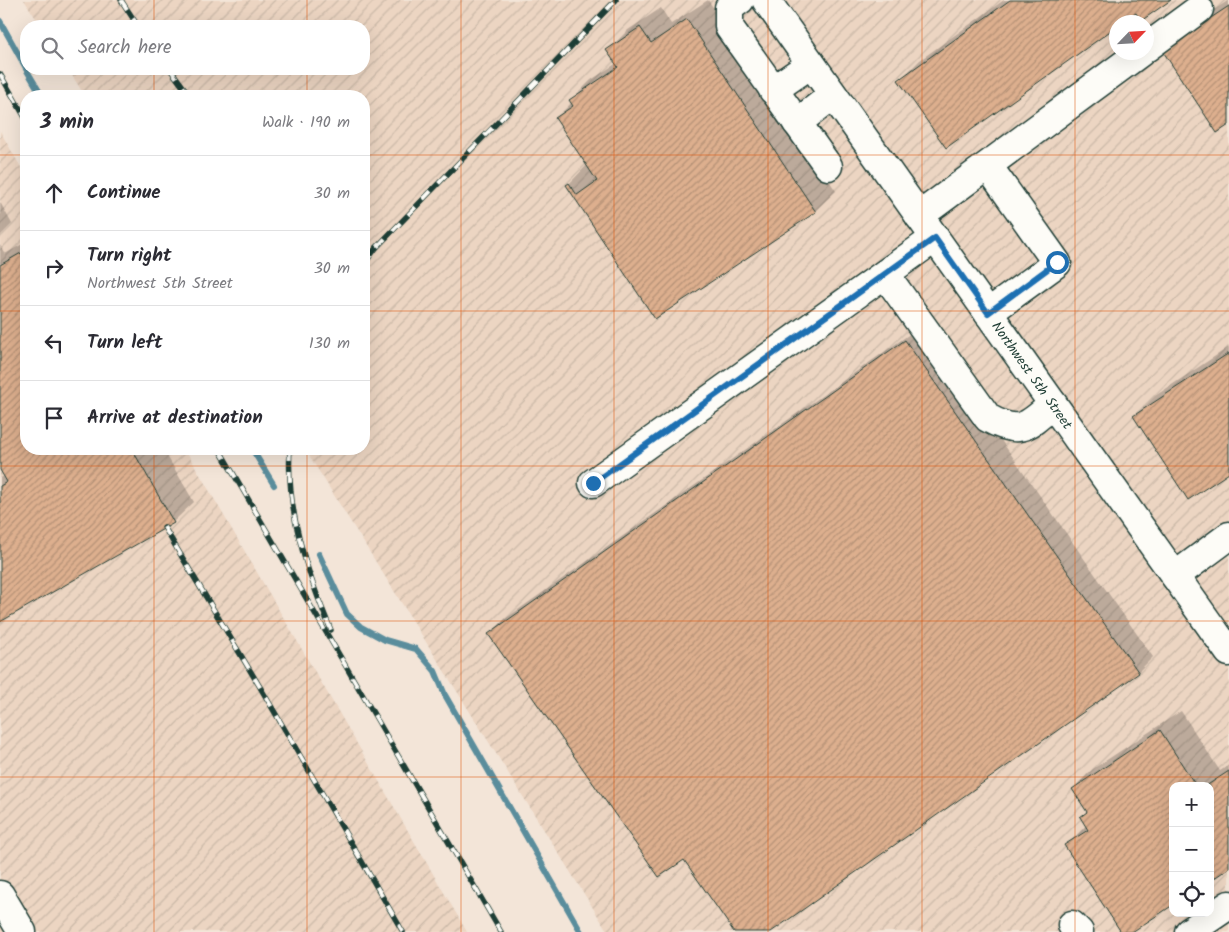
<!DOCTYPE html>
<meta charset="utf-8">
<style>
body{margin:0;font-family:Kalam,sans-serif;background:#f2f2f3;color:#2b2b33}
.controls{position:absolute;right:15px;bottom:15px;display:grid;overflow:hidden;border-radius:10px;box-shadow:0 5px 20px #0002}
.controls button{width:45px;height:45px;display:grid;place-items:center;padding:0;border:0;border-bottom:1px solid #e1e1e2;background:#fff;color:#2b2b33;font:25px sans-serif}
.compass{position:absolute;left:1109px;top:15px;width:45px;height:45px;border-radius:50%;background:#fff;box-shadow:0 5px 20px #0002;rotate:65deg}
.stop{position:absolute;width:15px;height:15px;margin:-11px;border:4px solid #1f6fb2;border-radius:50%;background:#fff}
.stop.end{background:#1f6fb2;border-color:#fff;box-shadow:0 1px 5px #0008}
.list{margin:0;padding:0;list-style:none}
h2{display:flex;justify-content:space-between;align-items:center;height:65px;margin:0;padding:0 20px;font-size:21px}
h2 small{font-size:16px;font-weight:400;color:#7c7c81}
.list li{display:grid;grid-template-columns:32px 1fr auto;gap:15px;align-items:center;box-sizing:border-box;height:75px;padding:0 20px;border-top:1px solid #e1e1e2}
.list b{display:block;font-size:19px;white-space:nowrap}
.list p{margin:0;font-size:16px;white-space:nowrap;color:#7c7c81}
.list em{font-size:16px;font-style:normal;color:#7c7c81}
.icon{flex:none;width:28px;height:28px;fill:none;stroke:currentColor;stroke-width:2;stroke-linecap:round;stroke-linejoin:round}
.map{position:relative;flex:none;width:1229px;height:932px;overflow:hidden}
.search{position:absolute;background:#fff;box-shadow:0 5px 20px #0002;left:20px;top:20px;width:350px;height:55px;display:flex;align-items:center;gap:12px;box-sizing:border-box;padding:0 18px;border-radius:20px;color:#7c7c81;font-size:19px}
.panel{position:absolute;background:#fff;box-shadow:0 5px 20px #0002;left:20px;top:90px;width:350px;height:365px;border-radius:20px}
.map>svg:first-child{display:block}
.industrial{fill:url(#industrial-furrows);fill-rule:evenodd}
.shadow{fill:#0003}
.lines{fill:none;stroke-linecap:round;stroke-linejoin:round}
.stream{stroke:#5a8d9c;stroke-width:6}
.building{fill:url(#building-hatch);stroke:#1f3d34}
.minor-casing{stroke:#1f3d34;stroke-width:31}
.minor{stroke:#fdfcf7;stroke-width:28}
.rail-casing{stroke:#1f3d34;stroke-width:5.5}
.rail{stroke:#fdfcf7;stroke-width:4;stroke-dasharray:11;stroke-linecap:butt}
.route{stroke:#1f6fb2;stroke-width:6}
.grid{fill:none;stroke:#de580e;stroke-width:1;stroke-opacity:0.55}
.labels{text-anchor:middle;stroke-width:4;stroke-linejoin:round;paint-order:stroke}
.street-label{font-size:14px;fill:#1f3d34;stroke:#fdfcf7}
</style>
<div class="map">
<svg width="1229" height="932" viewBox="0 0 1229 932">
<defs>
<pattern id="industrial-furrows" width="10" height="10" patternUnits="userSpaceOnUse" patternTransform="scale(1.25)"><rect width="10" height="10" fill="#ecd5c2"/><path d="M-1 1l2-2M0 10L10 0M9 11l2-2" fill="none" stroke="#cab8a7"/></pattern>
<pattern id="building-hatch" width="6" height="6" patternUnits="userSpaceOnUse" patternTransform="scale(1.25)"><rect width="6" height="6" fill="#ddaf8e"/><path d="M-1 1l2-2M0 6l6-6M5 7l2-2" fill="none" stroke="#b39075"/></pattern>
</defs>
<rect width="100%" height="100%" fill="#f3e5d8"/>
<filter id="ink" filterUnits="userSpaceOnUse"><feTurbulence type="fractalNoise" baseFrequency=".02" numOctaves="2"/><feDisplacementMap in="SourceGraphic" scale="10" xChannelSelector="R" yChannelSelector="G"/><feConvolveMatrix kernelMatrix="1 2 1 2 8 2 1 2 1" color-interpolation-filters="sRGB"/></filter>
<g filter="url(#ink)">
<g class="industrial">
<path d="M24 0H1229V932H608L305 449H364V96H85L68 69H364V26H41ZM1116 22H1146V52H1116ZM1173 786H1210V913H1173Z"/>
<polygon points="0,131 26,176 26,449 185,449 467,932 0,932"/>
</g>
<g class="shadow">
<polygon points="708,0 836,191 815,211 656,318 568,185 588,164 557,118 572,103 571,100 591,80 617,63 608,50 628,30 661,8 671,24"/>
<polygon points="1004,0 1169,0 1136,11 1120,22 1116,22 1116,25 946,146 900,80 920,60"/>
<polygon points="1229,0 1229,123 1184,30"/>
<polygon points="0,202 12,224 0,236"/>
<polygon points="26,242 26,449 163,449 194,502 173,522 0,620 0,478 5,476 0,468 0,245 5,254"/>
<polygon points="921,326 1153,657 1138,672 769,932 736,932 684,858 490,634 505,619"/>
<polygon points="1229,347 1229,471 1135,416 1155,396"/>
<polygon points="1181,711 1220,771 1229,765 1229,867 1210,786 1173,786 1130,932 1122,932 1066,846 1087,825 1082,817 1088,811 1073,789 1093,769"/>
</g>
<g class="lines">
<g class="stream">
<polyline points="0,21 26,68"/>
<polyline points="26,69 42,96"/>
<polyline points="252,449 274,485"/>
<polyline points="319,554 347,614 361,627 385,640 416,649 435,671 445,695 581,932"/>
</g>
</g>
<g class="building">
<polygon points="1010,0 1171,0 1141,21 1136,13 1123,22 1116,22 1116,27 946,148 898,80"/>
<polygon points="1229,6 1229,125 1217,133 1162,50"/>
<polygon points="687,19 816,212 655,319 566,185 569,183 577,195 597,181 555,118 573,106 569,100 618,67 606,50 640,27 651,43"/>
<polygon points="21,253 26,262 26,449 132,449 174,523 0,622 0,486 7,482 0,470 0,265"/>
<polygon points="905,340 1139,673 771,932 734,932 684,860 659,877 488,634"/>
<polygon points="1229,353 1229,473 1188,500 1133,416"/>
<polygon points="1160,730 1196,786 1173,786 1173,905 1132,932 1121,932 1064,845 1088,830 1080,817 1087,812 1072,789"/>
<polygon points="1229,771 1229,868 1210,881 1210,786 1206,786"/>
</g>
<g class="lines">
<defs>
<g id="minor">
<polyline points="740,0 729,8 729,27 828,166"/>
<path id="s1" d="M766 0 1229 652"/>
<polyline points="1146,48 1199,9"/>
<polyline points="773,90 811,64"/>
<polyline points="797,123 833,95"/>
<polyline points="988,166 1057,263 988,313"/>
<polyline points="919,216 1141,52"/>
<path d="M885 274 988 418C1020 436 1028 426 1053 404"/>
<polyline points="593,483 935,238"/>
<polyline points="1175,576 1229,536"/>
<polyline points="0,895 22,932"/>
<polyline points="1072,925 1079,932"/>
<polyline points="1189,932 1229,905"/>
</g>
</defs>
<use href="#minor" class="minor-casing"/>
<use href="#minor" class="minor"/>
<defs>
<g id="rail">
<polyline points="121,0 138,26"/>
<polyline points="170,69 190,96"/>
<polyline points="0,74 26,119"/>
<polyline points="364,264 376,248 616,0"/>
<polyline points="219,449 501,932"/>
<path d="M290 449C286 511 307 573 331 630"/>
<polyline points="164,527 260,687 403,932"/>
</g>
</defs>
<use href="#rail" class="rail-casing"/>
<use href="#rail" class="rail"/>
</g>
</g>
<g class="lines" filter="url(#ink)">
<polyline class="route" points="593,483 935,238 988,313 1057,262"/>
</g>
<path class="grid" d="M154 0V26M307 0V26M461 0V932M614 0V932M768 0V932M922 0V932M1075 0V932M154 69V96M307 69V96M0 155H26M364 155H1229M0 311H26M364 311H1229M154 449V932M307 449V932M0 466H1229M0 621H1229M0 777H1229"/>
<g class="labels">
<g class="street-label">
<text dy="5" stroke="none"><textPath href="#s1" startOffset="460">Northwest 5th Street</textPath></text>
</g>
</g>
</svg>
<div class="controls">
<button>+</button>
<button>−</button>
<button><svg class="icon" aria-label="locate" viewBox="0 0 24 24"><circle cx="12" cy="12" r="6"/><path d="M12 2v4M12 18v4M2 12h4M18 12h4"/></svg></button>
</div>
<svg class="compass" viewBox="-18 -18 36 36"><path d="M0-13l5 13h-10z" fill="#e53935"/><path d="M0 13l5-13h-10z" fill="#7c7c81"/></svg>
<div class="stop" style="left:1057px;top:262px"></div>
<div class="stop end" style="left:593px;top:483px"></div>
<div class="search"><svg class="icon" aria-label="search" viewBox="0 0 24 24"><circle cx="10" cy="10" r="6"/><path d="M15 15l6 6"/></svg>Search here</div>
<section class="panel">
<h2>3 min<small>Walk · 190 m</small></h2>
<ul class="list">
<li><svg class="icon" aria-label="ahead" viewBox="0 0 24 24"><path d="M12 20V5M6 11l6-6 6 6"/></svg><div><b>Continue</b></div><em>30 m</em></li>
<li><svg class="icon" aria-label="right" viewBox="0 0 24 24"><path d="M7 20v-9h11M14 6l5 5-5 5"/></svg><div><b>Turn right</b><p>Northwest 5th Street</p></div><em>30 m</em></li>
<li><svg class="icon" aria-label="left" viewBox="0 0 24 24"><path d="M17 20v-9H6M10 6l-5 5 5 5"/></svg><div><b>Turn left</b></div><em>130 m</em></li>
<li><svg class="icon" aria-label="arrive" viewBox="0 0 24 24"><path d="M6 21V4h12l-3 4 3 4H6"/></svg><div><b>Arrive at destination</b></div></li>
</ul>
</section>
</div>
